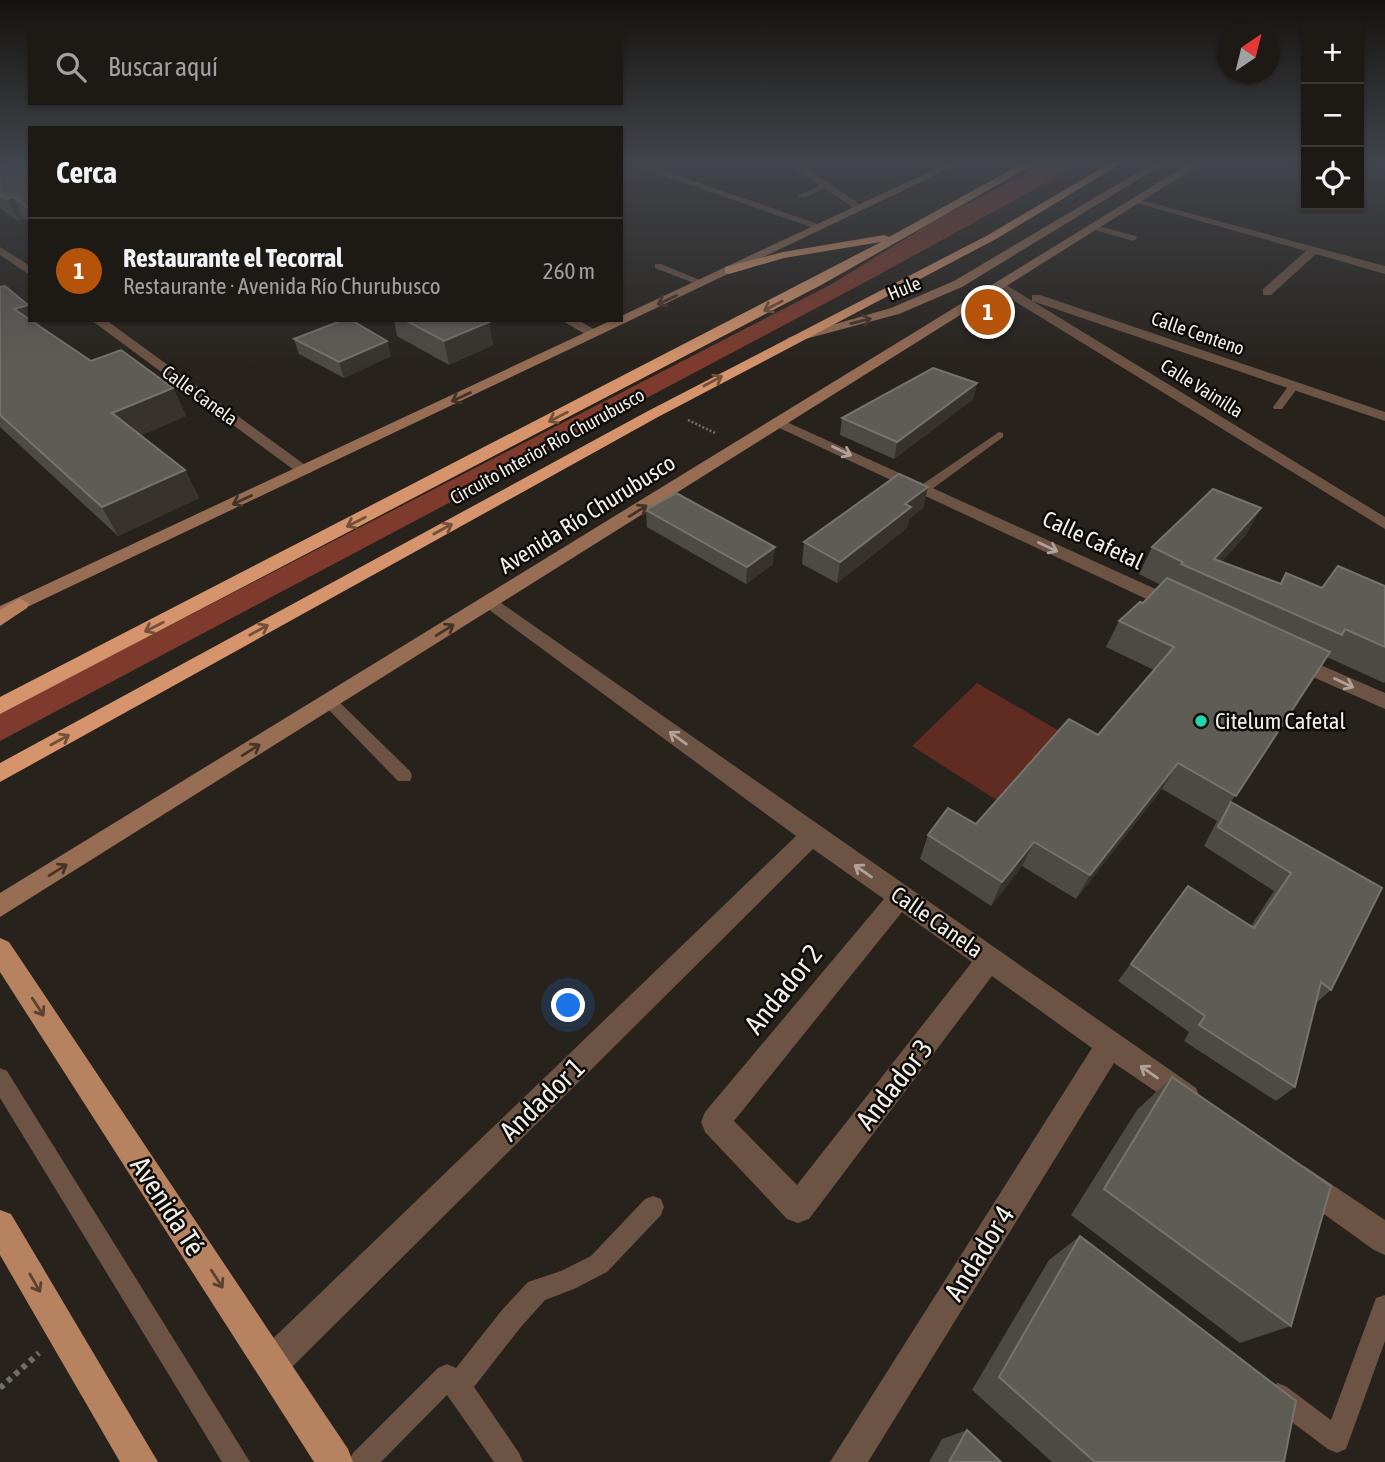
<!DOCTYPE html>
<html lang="es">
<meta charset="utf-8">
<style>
body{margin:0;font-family:"Asap Condensed",sans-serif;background:#2a2722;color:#f1f3f6}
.controls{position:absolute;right:21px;top:21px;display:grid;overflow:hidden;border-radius:0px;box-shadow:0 2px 5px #0004}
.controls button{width:63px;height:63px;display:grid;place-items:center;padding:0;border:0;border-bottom:2px solid #3b3834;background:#1d1a15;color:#f1f3f6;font:35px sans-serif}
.compass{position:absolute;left:1217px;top:21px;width:63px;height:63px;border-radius:50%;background:#1d1a15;box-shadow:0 2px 5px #0004;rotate:35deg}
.you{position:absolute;left:569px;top:1006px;width:24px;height:24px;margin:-18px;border:5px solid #fff;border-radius:50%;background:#1a73e8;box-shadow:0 0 0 10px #1a73e833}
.badge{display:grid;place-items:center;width:46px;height:46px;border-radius:50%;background:#b45309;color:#fff;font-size:23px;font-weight:700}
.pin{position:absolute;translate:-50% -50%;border:4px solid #fff;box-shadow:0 2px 7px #0006}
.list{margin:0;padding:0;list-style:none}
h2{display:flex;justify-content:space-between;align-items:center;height:91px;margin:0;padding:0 28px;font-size:30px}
h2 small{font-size:23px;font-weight:400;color:#a0a1a0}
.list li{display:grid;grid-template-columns:46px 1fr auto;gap:21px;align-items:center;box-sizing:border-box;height:105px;padding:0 28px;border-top:2px solid #3b3834}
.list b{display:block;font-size:26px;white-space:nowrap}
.list p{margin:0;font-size:23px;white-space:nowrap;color:#a0a1a0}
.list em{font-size:23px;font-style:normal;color:#a0a1a0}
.icon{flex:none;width:38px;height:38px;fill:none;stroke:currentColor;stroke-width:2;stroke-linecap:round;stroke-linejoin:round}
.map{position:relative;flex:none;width:1385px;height:1462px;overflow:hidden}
.search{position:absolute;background:#1d1a15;box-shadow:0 2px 5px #0004;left:28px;top:28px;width:595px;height:77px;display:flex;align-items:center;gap:18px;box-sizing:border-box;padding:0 24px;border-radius:0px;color:#a0a1a0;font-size:26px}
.panel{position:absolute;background:#1d1a15;box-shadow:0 2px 5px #0004;left:28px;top:126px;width:595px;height:196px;border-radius:0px}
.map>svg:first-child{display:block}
.green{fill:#602b20}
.forest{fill:#7e3b2d}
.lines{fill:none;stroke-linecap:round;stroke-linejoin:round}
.path-far1{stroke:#716d68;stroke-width:2.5;stroke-dasharray:2 2;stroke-linecap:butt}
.path{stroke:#716d68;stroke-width:6;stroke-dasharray:5 5;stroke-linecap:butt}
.service{fill:#6d5343;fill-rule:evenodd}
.minor{fill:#6d5343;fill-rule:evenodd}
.secondary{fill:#976d53;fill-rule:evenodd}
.primary{fill:#b78260;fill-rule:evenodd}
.motorway{fill:#d5946b;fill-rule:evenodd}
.wall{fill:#4d4a43}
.shaded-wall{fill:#37332c}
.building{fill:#5f5c55;stroke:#76736d;stroke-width:2}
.oneway{stroke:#453327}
.oneway2{stroke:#72503a}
.oneway3{stroke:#b0a298}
.oneway4{stroke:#5a4130}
.poi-dot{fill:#25d5ae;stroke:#0e0c09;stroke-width:2.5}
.labels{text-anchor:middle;stroke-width:5;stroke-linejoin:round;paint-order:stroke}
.far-street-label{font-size:19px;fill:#f3f0ec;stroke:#0e0c09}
.street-label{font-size:23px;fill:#f3f0ec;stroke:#0e0c09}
.poi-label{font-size:23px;fill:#f3f0ec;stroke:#0e0c09;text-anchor:start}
.near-street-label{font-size:28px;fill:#f3f0ec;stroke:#0e0c09}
</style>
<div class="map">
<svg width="1385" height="1462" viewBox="0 0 1385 1462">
<rect width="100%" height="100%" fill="#27221c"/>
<polygon class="green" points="977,683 1061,732 998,801 912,746"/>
<polygon class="forest" points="1047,162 1084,162 871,279 0,741 0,713 830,285 934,221"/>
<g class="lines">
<polyline class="path-far1" points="688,420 715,433"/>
<polyline class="path" points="0,1388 39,1353"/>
<g class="service">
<polygon points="1306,167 1306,172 1300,173 1300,169"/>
<polygon points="823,184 830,186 804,198 797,196"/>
<polygon points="1094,225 1136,236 1137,238 1133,241 1091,229 1091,225"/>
<polygon points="655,264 661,264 707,283 699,285 655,268"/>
<polygon points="1290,384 1299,386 1282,409 1274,409 1273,407"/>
<polygon points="999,432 1003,433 1003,437 928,492 920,492 920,486"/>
<polygon points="330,696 335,698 410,771 412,776 410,781 398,781 325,706 322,702"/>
<polygon points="0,1068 7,1071 250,1462 222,1462 0,1098"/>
<polygon points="653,1196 661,1199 664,1207 661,1215 607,1272 574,1289 545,1300 520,1328 474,1387 519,1453 523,1462 494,1462 447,1395 381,1462 349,1462 353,1453 438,1368 447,1364 456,1368 502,1310 528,1282 561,1271 591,1256 645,1199"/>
<polygon points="1385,1295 1385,1341 1346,1449 1337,1453 1328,1449 1269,1405 1265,1396 1269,1387 1278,1383 1287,1387 1331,1420 1376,1298"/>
</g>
<g class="minor">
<polygon points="624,162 639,162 826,227 817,229"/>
<polygon points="784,162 796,162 866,208 857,210"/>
<polygon points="1378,162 1385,162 1385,166"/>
<polygon points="1133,198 1385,266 1385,274 1316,254 1271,295 1263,295 1263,289 1306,251 1133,202"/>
<polygon points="0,247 30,266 30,275 0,255"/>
<polygon points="995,283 1003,283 1385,517 1385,529 995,289"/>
<polygon points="1032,295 1040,295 1385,412 1385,421 1032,301"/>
<polygon points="91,320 106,320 312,470 310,473 298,473"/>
<polygon points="561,320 578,320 602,334 590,337"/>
<polygon points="780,419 1182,601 1184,605 1175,611 1168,609 775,426 773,423"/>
<path d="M491 596 1196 1088 1200 1098 1196 1108 1186 1112 1114 1063 868 1462H830L1092 1048 992 976 809 1219 798 1223 787 1219 705 1132 701 1122 705 1112 884 899 813 849 284 1375 272 1380 260 1375 255 1363 260 1351 796 836 484 606 482 602ZM902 912 972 962 797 1185 734 1121Z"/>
<polygon points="1293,653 1385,693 1385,709 1286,665 1283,660 1286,655"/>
<polygon points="1304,1166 1385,1220 1385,1255 1374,1250 1293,1192 1289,1181 1293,1170"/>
</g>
<g class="secondary">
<polygon points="950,162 963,162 0,620 0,606 612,320 621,320 621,316"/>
<polygon points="1155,162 1167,162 962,287 899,314 794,342 787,338 891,308 954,281"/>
<polygon points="1192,162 1204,162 0,917 0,893"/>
</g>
<g class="primary">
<polygon points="20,598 29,604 27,608 0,626 0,610"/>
<polygon points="0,938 9,942 348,1449 353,1462 314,1462 0,972"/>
<polygon points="0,1210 11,1214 158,1462 120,1462 0,1255"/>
</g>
<g class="motorway">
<polygon points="1025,162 1038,162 823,284 0,714 0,697 881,242 784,258 729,274 725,273 725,267 783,252 884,235 889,237"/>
<polygon points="1112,162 1124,162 996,239 658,417 0,782 0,763 648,411 988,235"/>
</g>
</g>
<g class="wall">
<polygon points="0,162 30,162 30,223 24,219 18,221 0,208"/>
<polygon points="0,287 28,305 30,308 30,320 37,320 40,326 91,361 173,388 186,416 141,435 185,470 199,498 118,536 0,427"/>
<polygon points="394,320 485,320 493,345 449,365 397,336"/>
<polygon points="294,339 391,356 344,378 299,354"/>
<polygon points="977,383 973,399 894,459 840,435 842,418"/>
<polygon points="928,487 923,508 909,519 907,528 837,583 802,564 804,542"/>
<polygon points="646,510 773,564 746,584 647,527"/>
<polygon points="1246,535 1221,562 1280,583 1286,573 1322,588 1385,586 1385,682 1384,683 1327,657 1231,802 1382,888 1331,990 1316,1003 1295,1087 1276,1101 1184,1041 1189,1032 1118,981 1188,886 1251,926 1274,891 1204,846 1217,821 1162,789 1076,899 1022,866 991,906 920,859 928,835 976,824 1098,735 1154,670 1106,647 1119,621 1143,603 1161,585 1139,574 1152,547"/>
<polygon points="1172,1077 1291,1326 1240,1343 1071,1215 1137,1110"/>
<polygon points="1080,1236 1284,1462 1052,1462 972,1390 1049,1260"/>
<polygon points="967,1430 1001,1462 929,1462 942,1439"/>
</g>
<g class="shaded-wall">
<polygon points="13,197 24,219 18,221 6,199"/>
<polygon points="28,305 30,308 30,320 37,320 42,331 14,309"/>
<polygon points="489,322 493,345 449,365 444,341"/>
<polygon points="387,341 391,356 344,378 339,362"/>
<polygon points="977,383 973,399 894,459 897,442"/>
<polygon points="173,388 186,416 127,441 112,413"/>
<polygon points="185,470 199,498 118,536 102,507"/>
<polygon points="928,487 923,508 909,519 907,528 837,583 840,562 905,504"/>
<polygon points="1261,508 1246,535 1208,576 1214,559"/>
<polygon points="775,547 773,564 746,584 747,567"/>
<polygon points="1178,763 1162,789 1076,899 1090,875"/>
<polygon points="1034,842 1022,866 991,906 1002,882"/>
</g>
<g class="building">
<polygon points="0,162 30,162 30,209 13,197 6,199 0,195"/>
<polygon points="5,286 28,305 14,309 91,361 121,350 173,388 112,413 185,470 102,507 0,415 0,287"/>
<polygon points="343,320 351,320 387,341 339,362 294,339"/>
<polygon points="405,320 485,320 489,322 444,341"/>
<polygon points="933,368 977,383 897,442 842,418"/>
<polygon points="899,474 928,487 905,504 911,507 840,562 804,542"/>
<polygon points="1213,489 1261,508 1214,559 1281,584 1286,573 1322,588 1338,566 1385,586 1385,647 1345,629 1342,635 1181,564 1183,562 1152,547"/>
<polygon points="676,493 775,547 747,567 646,510"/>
<polygon points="1167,578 1330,652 1236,796 1178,763 1090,875 1034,842 1002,882 928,835 948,808 976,824 1069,719 1098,735 1174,647 1119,621 1140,602 1143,603"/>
<polygon points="1231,802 1382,888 1331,990 1321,982 1295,1087 1199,1025 1205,1016 1131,964 1188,886 1254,928 1291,873 1218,827"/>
<polygon points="1172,1077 1331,1186 1291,1326 1104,1189"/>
<polygon points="1080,1236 1296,1401 1284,1462 1095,1462 999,1377"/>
<polygon points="967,1430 1001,1462 949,1462"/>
</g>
<defs><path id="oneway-shaft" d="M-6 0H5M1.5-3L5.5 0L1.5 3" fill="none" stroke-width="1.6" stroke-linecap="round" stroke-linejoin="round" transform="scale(1.75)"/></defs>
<g class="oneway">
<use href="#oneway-shaft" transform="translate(667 300) rotate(155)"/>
<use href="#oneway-shaft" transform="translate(861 321) rotate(-14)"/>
<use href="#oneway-shaft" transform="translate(461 397) rotate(155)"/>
<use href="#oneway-shaft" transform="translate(242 500) rotate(155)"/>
<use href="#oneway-shaft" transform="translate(638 511) rotate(-32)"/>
<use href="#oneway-shaft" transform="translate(445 630) rotate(-32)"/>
<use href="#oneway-shaft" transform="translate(251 750) rotate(-32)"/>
<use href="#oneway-shaft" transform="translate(58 870) rotate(-32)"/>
</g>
<g class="oneway2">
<use href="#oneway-shaft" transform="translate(773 306) rotate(152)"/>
<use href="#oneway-shaft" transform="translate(713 381) rotate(-28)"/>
<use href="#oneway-shaft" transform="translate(558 417) rotate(153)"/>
<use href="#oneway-shaft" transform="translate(356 522) rotate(153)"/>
<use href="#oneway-shaft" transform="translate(443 529) rotate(-29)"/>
<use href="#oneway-shaft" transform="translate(154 627) rotate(153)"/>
<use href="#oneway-shaft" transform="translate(259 630) rotate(-29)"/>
<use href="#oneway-shaft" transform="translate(60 740) rotate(-29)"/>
</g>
<g class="oneway3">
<use href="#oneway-shaft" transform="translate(842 451) rotate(25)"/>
<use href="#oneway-shaft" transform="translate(1048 547) rotate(25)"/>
<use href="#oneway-shaft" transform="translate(1344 683) rotate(25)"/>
<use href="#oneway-shaft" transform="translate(678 738) rotate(-144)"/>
<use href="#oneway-shaft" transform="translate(863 871) rotate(-145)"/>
<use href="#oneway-shaft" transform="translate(1149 1072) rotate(-145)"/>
</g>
<g class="oneway4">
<use href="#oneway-shaft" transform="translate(38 1007) rotate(57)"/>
<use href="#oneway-shaft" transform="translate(217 1279) rotate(57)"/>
<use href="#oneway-shaft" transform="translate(35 1283) rotate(60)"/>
</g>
<linearGradient id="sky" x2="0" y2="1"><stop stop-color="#15130f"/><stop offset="0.44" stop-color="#41444b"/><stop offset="1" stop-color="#41444b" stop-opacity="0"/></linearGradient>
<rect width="1385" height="367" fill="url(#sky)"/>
<circle class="poi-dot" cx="1201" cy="721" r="7"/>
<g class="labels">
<g class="far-street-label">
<text transform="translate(904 288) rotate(-22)" y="7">Hule</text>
<text transform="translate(1198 333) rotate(19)" y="7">Calle Centeno</text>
<text transform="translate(1202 388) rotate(32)" y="7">Calle Vainilla</text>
<text transform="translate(200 395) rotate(36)" y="7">Calle Canela</text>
<text transform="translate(547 446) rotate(-29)" y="7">Circuito Interior Río Churubusco</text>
</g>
<g class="street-label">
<text transform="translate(587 514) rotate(-32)" y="8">Avenida Río Churubusco</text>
<text transform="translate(1093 540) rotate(25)" y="8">Calle Cafetal</text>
<text transform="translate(937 922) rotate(35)" y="8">Calle Canela</text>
</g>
<g class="poi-label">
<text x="1215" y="729">Citelum Cafetal</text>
</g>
<g class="near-street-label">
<text transform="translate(783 989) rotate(-51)" y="10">Andador 2</text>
<text transform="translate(894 1084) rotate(-52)" y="10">Andador 3</text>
<text transform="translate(542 1099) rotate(-44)" y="10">Andador 1</text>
<text transform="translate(168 1206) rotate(57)" y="10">Avenida Té</text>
<text transform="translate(979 1253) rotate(-58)" y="10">Andador 4</text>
</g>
</g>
</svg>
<div class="controls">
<button>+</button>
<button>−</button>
<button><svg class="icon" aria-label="locate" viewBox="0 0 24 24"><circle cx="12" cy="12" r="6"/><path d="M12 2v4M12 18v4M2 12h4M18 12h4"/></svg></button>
</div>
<svg class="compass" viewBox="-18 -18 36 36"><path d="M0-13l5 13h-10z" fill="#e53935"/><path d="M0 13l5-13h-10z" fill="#a0a1a0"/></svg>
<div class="you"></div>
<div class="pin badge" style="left:988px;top:312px">1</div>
<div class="search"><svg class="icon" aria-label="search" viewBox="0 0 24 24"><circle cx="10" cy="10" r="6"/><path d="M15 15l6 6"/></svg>Buscar aquí</div>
<section class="panel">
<h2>Cerca<small></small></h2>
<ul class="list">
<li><span class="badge">1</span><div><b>Restaurante el Tecorral</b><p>Restaurante · Avenida Río Churubusco</p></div><em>260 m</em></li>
</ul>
</section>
</div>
